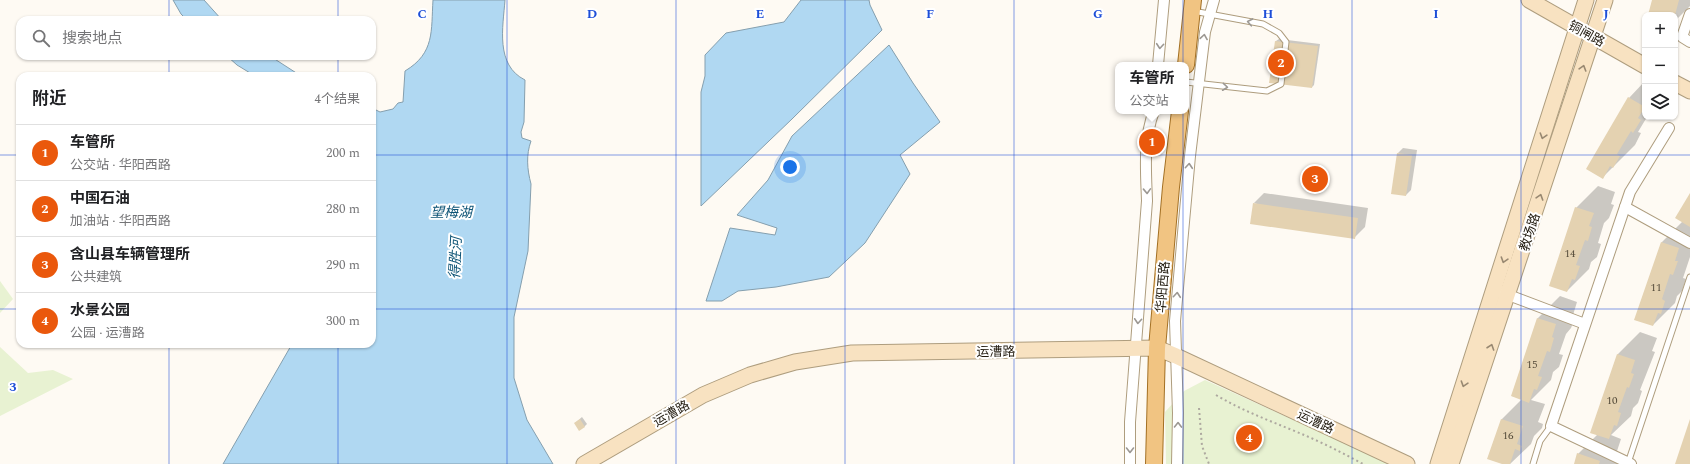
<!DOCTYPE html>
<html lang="zh">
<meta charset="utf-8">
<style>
body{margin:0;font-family:Spectral,"Noto Sans SC",serif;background:#f2f2f2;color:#202124}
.controls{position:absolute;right:12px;top:12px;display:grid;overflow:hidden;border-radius:8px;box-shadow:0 1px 3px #0004}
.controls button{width:36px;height:36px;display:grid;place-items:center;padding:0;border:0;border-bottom:1px solid #e0e0e0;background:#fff;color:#202124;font:20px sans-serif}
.you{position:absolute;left:790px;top:167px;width:14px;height:14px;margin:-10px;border:3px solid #fff;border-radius:50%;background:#1a73e8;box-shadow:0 0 0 6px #1a73e833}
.badge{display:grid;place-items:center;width:26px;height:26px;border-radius:50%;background:#ea580c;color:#fff;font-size:13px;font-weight:700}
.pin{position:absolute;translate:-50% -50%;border:2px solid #fff;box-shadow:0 1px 4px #0006}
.popup{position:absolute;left:1115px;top:62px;width:74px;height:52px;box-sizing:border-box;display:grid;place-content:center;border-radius:8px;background:#fff;filter:drop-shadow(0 1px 3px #0005);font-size:13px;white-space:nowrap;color:#757577}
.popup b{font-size:15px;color:#202124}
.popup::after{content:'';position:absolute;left:50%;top:100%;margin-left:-8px;border:8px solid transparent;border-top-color:#fff}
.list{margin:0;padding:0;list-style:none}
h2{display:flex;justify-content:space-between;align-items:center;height:52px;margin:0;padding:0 16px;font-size:17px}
h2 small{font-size:13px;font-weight:400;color:#757577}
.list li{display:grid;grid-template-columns:26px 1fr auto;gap:12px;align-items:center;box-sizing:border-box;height:56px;padding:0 16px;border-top:1px solid #e0e0e0}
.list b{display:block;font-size:15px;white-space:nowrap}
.list p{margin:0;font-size:13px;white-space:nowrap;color:#757577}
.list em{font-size:13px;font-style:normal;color:#757577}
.icon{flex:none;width:22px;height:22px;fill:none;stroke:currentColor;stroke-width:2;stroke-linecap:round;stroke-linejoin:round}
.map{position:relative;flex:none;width:1690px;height:464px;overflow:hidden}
.search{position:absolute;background:#fff;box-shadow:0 1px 3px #0004;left:16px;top:16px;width:360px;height:44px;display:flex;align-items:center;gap:10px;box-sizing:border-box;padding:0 14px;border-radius:12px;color:#757577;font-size:15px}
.panel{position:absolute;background:#fff;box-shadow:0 1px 3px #0004;left:16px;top:72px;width:360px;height:276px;border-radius:12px}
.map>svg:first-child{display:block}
.green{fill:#e8f2d2}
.water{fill:#b0d8f2;stroke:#859fae}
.shadow{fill:#0003}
.building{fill:#e4d2b1}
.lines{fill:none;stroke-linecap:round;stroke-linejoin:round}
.lane-casing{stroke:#ae9d7e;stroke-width:7}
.street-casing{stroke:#ae9d7e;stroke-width:12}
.secondary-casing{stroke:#ae9d7e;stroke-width:17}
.primary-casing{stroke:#a37024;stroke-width:18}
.path{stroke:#aea9a0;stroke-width:2;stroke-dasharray:2 3;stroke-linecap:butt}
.lane{stroke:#fff;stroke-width:5}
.street{stroke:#fff;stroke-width:10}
.secondary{stroke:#f8e2c1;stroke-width:15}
.primary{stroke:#f1c482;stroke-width:16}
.oneway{stroke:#9c9893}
.oneway2{stroke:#988871}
.grid{fill:none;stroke:#1d4ed8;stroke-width:1;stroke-opacity:0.55}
.labels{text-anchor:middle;stroke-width:4;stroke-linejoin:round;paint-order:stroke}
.number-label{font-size:11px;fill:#524938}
.street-label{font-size:13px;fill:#221b0f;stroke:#fff}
.water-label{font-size:14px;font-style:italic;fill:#0e5476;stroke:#fff}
.grid-label{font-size:13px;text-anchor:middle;font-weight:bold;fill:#1d4ed8;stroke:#fff;stroke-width:4;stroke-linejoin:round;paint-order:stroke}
</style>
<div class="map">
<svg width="1690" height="464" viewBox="0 0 1690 464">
<rect width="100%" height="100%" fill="#fefaf3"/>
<g class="green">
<polygon points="0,281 13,299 0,313"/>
<polygon points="0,347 28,373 53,370 73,379 0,416"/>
<polygon points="1205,380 1391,464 1166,464 1165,412 1184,391"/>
</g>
<g class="water">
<polygon points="173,0 204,0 222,20 187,20 181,14"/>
<path d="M433 0H505C503 27 495 65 525 80L524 122 521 132 522 138 531 141C526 155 527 169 531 184L528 251 514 317V378L527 420 553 464H223L292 344H372V108L380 112 393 109 398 103 403 102 405 71C435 53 431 31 433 0Z"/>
<polygon points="801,0 869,0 870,5 882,30 792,119 701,206 701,92 705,76 705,55 726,33 784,22"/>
<polygon points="889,45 913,83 940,122 900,155 910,174 865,243 829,277 776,287 738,291 722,301 706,301 730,228 775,235 777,228 737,215 768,180 792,136"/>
<polygon points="227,56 270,56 301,76 255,76 237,65"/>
</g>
<g class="shadow">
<polygon points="1653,0 1690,0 1690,6 1675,21 1675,15 1649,15"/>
<polygon points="1279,39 1320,44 1314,85 1312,87 1271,82 1276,41"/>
<polygon points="1645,81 1645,117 1647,117 1638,132 1641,133 1635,145 1603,177 1629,98"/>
<polygon points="1403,148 1417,150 1411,190 1406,195 1398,153"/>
<polygon points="1598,186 1615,192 1611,204 1614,205 1609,218 1604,223 1598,243 1601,244 1597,257 1591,262 1589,269 1567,291 1576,208"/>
<polygon points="1264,193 1368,208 1365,227 1354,238 1254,203"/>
<polygon points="1690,195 1690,257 1683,278 1686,279 1682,291 1677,296 1675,303 1653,325 1636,320 1662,242 1683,221"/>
<polygon points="1560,296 1577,302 1573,315 1576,316 1571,328 1566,334 1559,354 1563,355 1559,367 1553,372 1551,380 1531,400 1545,404 1538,422 1543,424 1542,428 1534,436 1531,444 1510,464 1505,464 1488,458 1502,419 1522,399 1512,396 1538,318"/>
<polygon points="1640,332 1657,338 1652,351 1655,352 1640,390 1642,391 1638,403 1633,408 1631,416 1611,435 1621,439 1615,457 1618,462 1617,464 1575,464 1578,454 1598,434 1618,354"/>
<polygon points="582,417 587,424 584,427 575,423"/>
</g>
<g class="building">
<polygon points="1652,0 1679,0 1675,15 1648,15"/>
<polygon points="1275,41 1318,46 1312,88 1269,83"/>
<polygon points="1628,97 1645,107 1638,118 1641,120 1633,133 1631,131 1617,154 1620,156 1613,168 1610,166 1603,179 1586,169"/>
<polygon points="1397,153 1412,155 1406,196 1391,194"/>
<polygon points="1690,193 1690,227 1675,218"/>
<polygon points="1253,203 1358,218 1355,239 1250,224"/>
<polygon points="1575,207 1594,213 1589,226 1592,227 1588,241 1585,240 1576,265 1580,266 1575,280 1572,279 1567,292 1549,286"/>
<polygon points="1661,242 1679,248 1675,261 1678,261 1673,275 1670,274 1662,299 1665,301 1661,314 1658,313 1653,326 1634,320"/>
<polygon points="1537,318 1556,324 1552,337 1554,338 1550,352 1547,351 1538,376 1542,377 1537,390 1534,389 1529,403 1511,396"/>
<polygon points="1617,354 1635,360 1631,373 1634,374 1629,388 1627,387 1618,412 1621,413 1617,426 1614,425 1609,439 1590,433"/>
<polygon points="580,419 585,427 579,431 574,423"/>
<polygon points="1501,419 1523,426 1517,444 1522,446 1520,451 1515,449 1510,464 1502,464 1487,459"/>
<polygon points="1690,419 1690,464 1675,464"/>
<polygon points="1577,453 1600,461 1599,464 1574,464"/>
</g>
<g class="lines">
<defs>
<g id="lane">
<polyline points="1186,82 1267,91 1281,84 1286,42 1279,33 1263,24 1193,11"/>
<polyline points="1628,463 1690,277"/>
<polyline points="1533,464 1540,441 1551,426"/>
</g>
<g id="street">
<polyline points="1690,14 1682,37 1690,42"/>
<polyline points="1158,65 1164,0"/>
<polyline points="1625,207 1690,243"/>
<polyline points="1503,293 1585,324"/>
<path d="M1130 464V422L1147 201C1146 171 1143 140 1154 111"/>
<polyline points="1177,464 1178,413 1175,321 1190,156 1205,32 1214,0"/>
<polyline points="1631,464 1551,426 1630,192 1669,128"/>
</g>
<g id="secondary">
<polyline points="1529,0 1645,66"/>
<polyline points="1675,83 1690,91"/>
<polyline points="584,464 703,395 750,375 795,362 852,353 1157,348 1176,356 1407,464"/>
<polyline points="1438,464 1586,0"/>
<polyline points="1451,464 1605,0"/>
</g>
<g id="primary">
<polyline points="1186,65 1193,0"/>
<polyline points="1154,464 1157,348 1171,187 1180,111"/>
</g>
</defs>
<use href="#lane" class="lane-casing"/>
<use href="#street" class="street-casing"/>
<use href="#secondary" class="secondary-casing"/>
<use href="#primary" class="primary-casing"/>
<g class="path">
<path d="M1216 395C1243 411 1268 420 1297 432 1319 441 1341 452 1363 464"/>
<polyline points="1199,408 1202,446 1209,464"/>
</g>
<use href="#lane" class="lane"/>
<use href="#street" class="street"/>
<use href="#secondary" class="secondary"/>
<use href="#primary" class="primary"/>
</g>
<defs><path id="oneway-chevron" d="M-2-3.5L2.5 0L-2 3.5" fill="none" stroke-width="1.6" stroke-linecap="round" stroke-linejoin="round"/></defs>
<g class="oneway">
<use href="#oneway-chevron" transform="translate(1250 22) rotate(-169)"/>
<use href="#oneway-chevron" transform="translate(1204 37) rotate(-81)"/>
<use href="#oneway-chevron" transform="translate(1160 46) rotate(95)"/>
<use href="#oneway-chevron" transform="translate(1225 87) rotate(6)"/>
<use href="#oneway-chevron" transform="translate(1189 166) rotate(-85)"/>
<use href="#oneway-chevron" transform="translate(1147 191) rotate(88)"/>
<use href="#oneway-chevron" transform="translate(1177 295) rotate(-85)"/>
<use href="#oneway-chevron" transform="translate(1138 321) rotate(94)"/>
<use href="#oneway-chevron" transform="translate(1178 425) rotate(-89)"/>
<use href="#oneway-chevron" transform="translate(1130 450) rotate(90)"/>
</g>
<g class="oneway2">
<use href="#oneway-chevron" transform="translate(1583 68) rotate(-73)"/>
<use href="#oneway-chevron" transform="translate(1543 136) rotate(107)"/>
<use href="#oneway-chevron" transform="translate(1540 197) rotate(-72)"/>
<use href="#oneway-chevron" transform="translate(1504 260) rotate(108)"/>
<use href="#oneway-chevron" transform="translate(1491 347) rotate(-71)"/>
<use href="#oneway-chevron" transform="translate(1464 384) rotate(108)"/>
</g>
<path class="grid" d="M169 0V20M338 0V20M507 0V464M676 0V464M845 0V464M1014 0V464M1183 0V464M1352 0V464M1521 0V464M169 56V76M338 56V76M0 155H20M372 155H1690M0 309H20M372 309H1690M169 344V464M338 344V464"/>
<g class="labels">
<g class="number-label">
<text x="1570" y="257">14</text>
<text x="1656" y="291">11</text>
<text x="1532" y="368">15</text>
<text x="1612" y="404">10</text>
<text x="1508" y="439">16</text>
</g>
<g class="street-label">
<text transform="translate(1587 33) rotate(29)" y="5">铜闸路</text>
<text transform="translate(1529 232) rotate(-72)" y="5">教场路</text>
<text transform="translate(1162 287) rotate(-85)" y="5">华阳西路</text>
<text transform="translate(996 351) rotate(-1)" y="5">运漕路</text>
<text transform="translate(671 413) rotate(-30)" y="5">运漕路</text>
<text transform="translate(1316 421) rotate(25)" y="5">运漕路</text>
</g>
<g class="water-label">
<text x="451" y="217">望梅湖</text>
<text transform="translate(455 258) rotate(-87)" y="5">得胜河</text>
</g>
</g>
<g class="grid-label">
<text x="422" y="18">C</text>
<text x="592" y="18">D</text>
<text x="760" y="18">E</text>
<text x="930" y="18">F</text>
<text x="1098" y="18">G</text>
<text x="1268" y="18">H</text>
<text x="1436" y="18">I</text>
<text x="1606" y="18">J</text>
<text x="13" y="391">3</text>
</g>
</svg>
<div class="controls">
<button>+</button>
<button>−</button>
<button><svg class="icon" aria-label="layers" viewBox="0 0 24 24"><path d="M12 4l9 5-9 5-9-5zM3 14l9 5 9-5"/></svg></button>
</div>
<div class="you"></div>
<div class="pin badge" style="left:1152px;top:142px">1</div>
<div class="popup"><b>车管所</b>公交站</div>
<div class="pin badge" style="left:1281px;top:63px">2</div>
<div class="pin badge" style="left:1315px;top:179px">3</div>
<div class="pin badge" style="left:1249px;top:438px">4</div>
<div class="search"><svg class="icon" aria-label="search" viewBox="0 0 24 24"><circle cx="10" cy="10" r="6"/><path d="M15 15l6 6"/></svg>搜索地点</div>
<section class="panel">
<h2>附近<small>4个结果</small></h2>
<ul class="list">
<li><span class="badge">1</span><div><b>车管所</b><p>公交站 · 华阳西路</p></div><em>200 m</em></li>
<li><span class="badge">2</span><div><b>中国石油</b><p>加油站 · 华阳西路</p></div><em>280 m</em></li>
<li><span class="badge">3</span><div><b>含山县车辆管理所</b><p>公共建筑</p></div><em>290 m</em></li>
<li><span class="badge">4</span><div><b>水景公园</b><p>公园 · 运漕路</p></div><em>300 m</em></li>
</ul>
</section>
</div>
